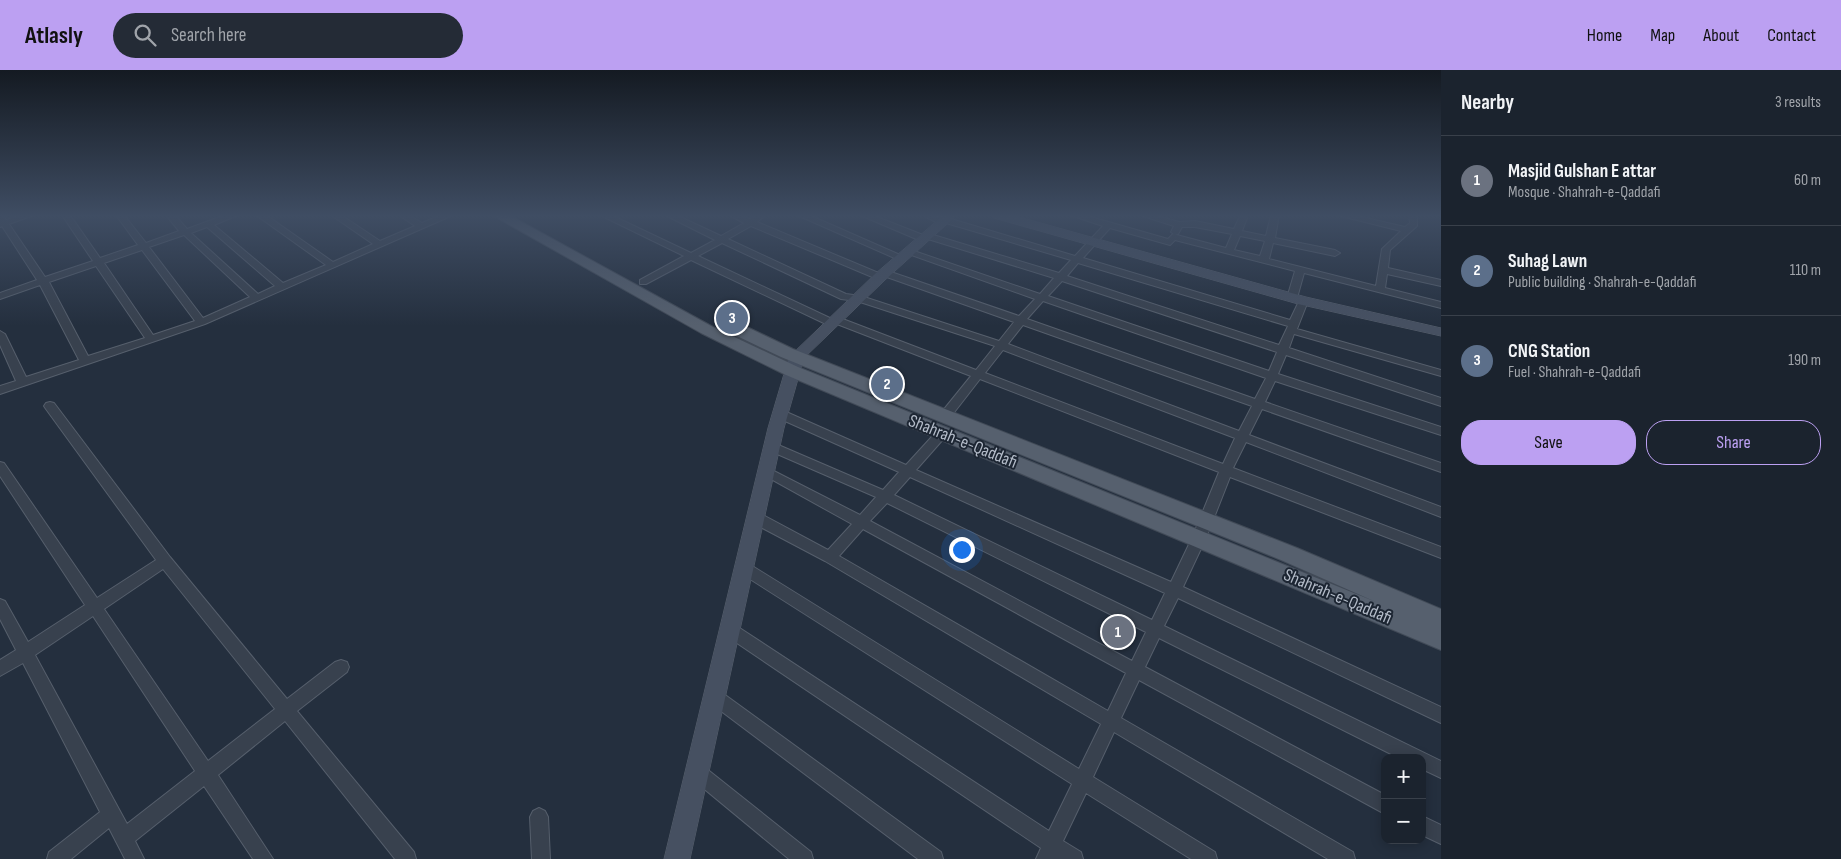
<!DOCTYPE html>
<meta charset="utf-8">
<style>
body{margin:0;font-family:"Sofia Sans Condensed",sans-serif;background:#242b36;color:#f1f3f6}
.controls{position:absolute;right:15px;bottom:15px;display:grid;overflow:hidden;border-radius:10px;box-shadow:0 2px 12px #0003}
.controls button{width:45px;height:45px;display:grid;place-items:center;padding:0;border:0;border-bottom:1px solid #39404a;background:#1b232e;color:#f1f3f6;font:25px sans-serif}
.you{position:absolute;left:961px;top:479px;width:18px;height:18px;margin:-12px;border:4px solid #fff;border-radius:50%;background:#1a73e8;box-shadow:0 0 0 8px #1a73e833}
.badge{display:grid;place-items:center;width:32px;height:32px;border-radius:50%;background:#bca0f2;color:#fff;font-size:16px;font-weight:700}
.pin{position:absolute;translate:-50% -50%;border:2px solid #fff;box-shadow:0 1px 5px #0006}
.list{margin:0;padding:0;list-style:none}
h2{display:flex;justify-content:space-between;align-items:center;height:65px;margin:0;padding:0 20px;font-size:21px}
h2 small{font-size:16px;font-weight:400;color:#a0a4aa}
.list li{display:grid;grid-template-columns:32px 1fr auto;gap:15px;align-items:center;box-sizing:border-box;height:90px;padding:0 20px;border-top:1px solid #39404a}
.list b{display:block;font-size:19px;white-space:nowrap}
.list p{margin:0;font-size:16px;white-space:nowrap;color:#a0a4aa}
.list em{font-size:16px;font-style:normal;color:#a0a4aa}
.actions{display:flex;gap:10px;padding:15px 20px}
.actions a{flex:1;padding:11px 0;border:1px solid #bca0f2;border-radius:20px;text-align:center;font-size:18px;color:#bca0f2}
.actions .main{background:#bca0f2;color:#111}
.icon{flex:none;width:28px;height:28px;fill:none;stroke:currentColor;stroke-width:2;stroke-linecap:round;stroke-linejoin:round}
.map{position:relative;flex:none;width:1441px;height:789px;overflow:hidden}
header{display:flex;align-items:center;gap:30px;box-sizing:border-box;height:70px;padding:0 25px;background:#bca0f2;color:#111}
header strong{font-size:24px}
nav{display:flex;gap:28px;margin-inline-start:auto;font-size:18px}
.search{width:350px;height:45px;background:#242b36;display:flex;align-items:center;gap:12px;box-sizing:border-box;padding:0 18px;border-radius:28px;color:#a0a4aa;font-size:19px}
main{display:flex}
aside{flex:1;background:#1b232e}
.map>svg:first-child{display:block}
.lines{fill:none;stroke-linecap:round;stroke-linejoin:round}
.street-casing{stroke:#565f6c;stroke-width:2}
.secondary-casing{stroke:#565f6c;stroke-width:1}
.primary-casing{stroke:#414a57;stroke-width:2}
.street{fill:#38414e;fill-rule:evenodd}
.secondary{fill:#465061;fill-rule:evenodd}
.primary{fill:#56606e;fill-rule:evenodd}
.labels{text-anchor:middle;stroke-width:4;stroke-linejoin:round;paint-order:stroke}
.street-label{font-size:18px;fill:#b4bcc9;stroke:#1d2633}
</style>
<header>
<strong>Atlasly</strong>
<div class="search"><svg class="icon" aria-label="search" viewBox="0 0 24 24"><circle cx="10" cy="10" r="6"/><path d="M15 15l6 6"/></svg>Search here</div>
<nav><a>Home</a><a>Map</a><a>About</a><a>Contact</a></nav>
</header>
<main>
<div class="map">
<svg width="1441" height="789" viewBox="0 0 1441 789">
<rect width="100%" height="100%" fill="#242f3e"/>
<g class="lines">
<defs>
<g id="street">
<path d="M0 145H3L6 150 20 145H34L9 154 45 207 93 191 62 145H70L100 188 138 175 116 145H124L146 173 179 161 166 145H175L187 159 225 145H238L214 155 283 213 326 195 256 145H266L333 192 373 174 331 145H341L380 171 415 156 399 145H409L422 153 441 145H453L205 254 0 324V316L16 311 0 275V261L5 264 26 307 79 290 40 215 0 229V223L37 210 2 156 0 157ZM207 157 275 216 258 224 191 163ZM184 165 250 227 203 248 149 177ZM142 180 195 251 153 265 104 193ZM96 196 145 268 88 286 49 212Z"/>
<path d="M600 145H611L691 183 715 170 665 145H676L721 166 744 153 729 145H741L750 149 756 145H766L757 152 881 204 882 201H888L1019 246 1035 229 903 182 908 179 911 180 1040 224 1054 208 928 169 921 171 860 145H872L923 165 930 164 1059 203 1071 190 946 153 940 154 922 145 948 148 1075 186 1103 156 1070 145H1084L1168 169 1173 164 1226 178 1232 164 1195 157H1182L1178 164 1175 165 1171 162 1174 156 1140 145H1154L1179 152 1195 151 1234 159 1239 148 1243 145 1247 148 1242 161 1266 166 1271 145H1279L1275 168 1335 180 1340 183 1335 186 1273 173 1269 189 1376 216 1382 179 1401 161 1337 145H1353L1405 157 1410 153 1409 145H1417V156L1390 180 1388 198 1441 210V216L1387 204 1385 218 1441 232V238L1304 203 1297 228 1292 231 1287 228 1295 201 1175 170 1170 175 1110 158 1083 188 1290 250 1300 229H1306L1308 231 1297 259 1441 300V306L1294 264 1289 278 1441 328V336L1286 285 1278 304 1441 357V365L1275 311 1265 332 1441 393V402L1262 339 1249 365 1441 437V447L1246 372 1233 398 1441 477V488L1230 407 1206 468 1183 517 1441 637V653L1178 528 1164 556 1441 691V708L1422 699V688H1399L1159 568 1145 597 1385 725V744L1139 610 1121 648 1353 782 1355 789H1328L1114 662 1093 707 1215 782 1217 789H1191L1086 723 1063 771 1081 782 1083 789H1036L1041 778 725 565 722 560 725 555 730 554 735 555 1049 761 1072 714 739 502 737 498 739 494 744 492 749 494 1079 699 1101 654 825 491 751 452 749 448 751 444H761L828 480 852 454 762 404 760 401 766 397 860 445 876 427 768 380 766 377 768 374H776L883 420 899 402 776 347 774 344 780 340 784 341 906 395 938 360H946L948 363 946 366 916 400 1171 512 1192 468 1219 402 980 309 949 349H941L939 346 941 343 971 306 837 254 828 255 691 190 646 214H640V210L684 186ZM751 156 877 209H883L884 206 1014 252 999 271 861 226 846 224 728 169ZM1240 166 1265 171 1260 186 1234 180ZM722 173 841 229 857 231 995 276 976 300 840 248 832 249 698 186ZM1078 193 1288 256 1279 275 1067 206ZM1062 211 1277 282 1269 301 1048 226ZM1043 231 1266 308 1255 329 1027 249ZM1023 255 1252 336 1239 361 1008 274ZM1003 280 1235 368 1223 394 985 303ZM910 407 1165 523 1152 550 894 425ZM887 433 1146 562 1132 591 870 451ZM863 459 1126 603 1108 641 839 486Z"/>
<polygon points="797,145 809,145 907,188 902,191 899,190"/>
<path d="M50 332 54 333 170 487 287 629 335 592 341 590 347 592 349 597 347 602 297 641 414 782 416 789H395L285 651 218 705 273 789H253L204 716 135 771 144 789H125L109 758 71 789H47L49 782 100 742 23 593 0 606V590L16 580 0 549V529L5 531 28 572 85 535 0 406V392L4 393 97 528 156 490 46 339 44 336 46 333ZM163 499 275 639 208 691 104 539ZM93 546 195 701 127 754 35 585Z"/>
<polygon points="715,620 721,622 941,782 943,789 918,789 709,632 707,627 709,622"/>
<polygon points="697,693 703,696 811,782 813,789 789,789 691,708 688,702 691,696"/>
<polygon points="539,738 545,741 548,747 550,789 532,789 530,747 533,741"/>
<polygon points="1422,746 1441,755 1441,774 1422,765"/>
</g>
<g id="secondary">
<polygon points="944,145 957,145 885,210 804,288 784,358 690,789 664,789 768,358 789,287 875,204"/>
<polygon points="992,145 1012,145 1306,227 1441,258 1441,266 1298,234 994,148"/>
</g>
<polygon id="primary" points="492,145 509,145 713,257 798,297 1376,532 1281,490 781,287 737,266 735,262 737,258 749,258 793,279 1297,478 1441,539 1441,580 786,305 701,263"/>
</defs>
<use href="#street" class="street-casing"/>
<use href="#secondary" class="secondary-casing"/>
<use href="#primary" class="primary-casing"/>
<use href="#street" class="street"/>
<use href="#secondary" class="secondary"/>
<use href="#primary" class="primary"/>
</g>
<linearGradient id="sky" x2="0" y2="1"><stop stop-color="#141a22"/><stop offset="0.57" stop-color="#3f4d63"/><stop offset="1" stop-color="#3f4d63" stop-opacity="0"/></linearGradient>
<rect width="1441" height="256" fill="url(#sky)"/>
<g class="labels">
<g class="street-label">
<text transform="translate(963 371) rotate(22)" y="6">Shahrah-e-Qaddafi</text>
<text transform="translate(1338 526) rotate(23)" y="6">Shahrah-e-Qaddafi</text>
</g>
</g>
</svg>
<div class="controls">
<button>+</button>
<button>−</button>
</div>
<div class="you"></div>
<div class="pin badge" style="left:1118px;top:562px;background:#6b7280">1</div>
<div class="pin badge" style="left:887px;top:314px;background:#5c6f8a">2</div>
<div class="pin badge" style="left:732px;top:248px;background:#5c6f8a">3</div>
</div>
<aside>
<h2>Nearby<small>3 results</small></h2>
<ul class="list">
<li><span class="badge" style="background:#6b7280">1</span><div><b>Masjid Gulshan E attar</b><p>Mosque · Shahrah-e-Qaddafi</p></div><em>60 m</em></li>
<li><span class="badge" style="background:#5c6f8a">2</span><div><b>Suhag Lawn</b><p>Public building · Shahrah-e-Qaddafi</p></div><em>110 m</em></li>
<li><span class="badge" style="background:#5c6f8a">3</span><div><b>CNG Station</b><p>Fuel · Shahrah-e-Qaddafi</p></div><em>190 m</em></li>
</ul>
<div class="actions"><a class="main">Save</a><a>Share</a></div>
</aside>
</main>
